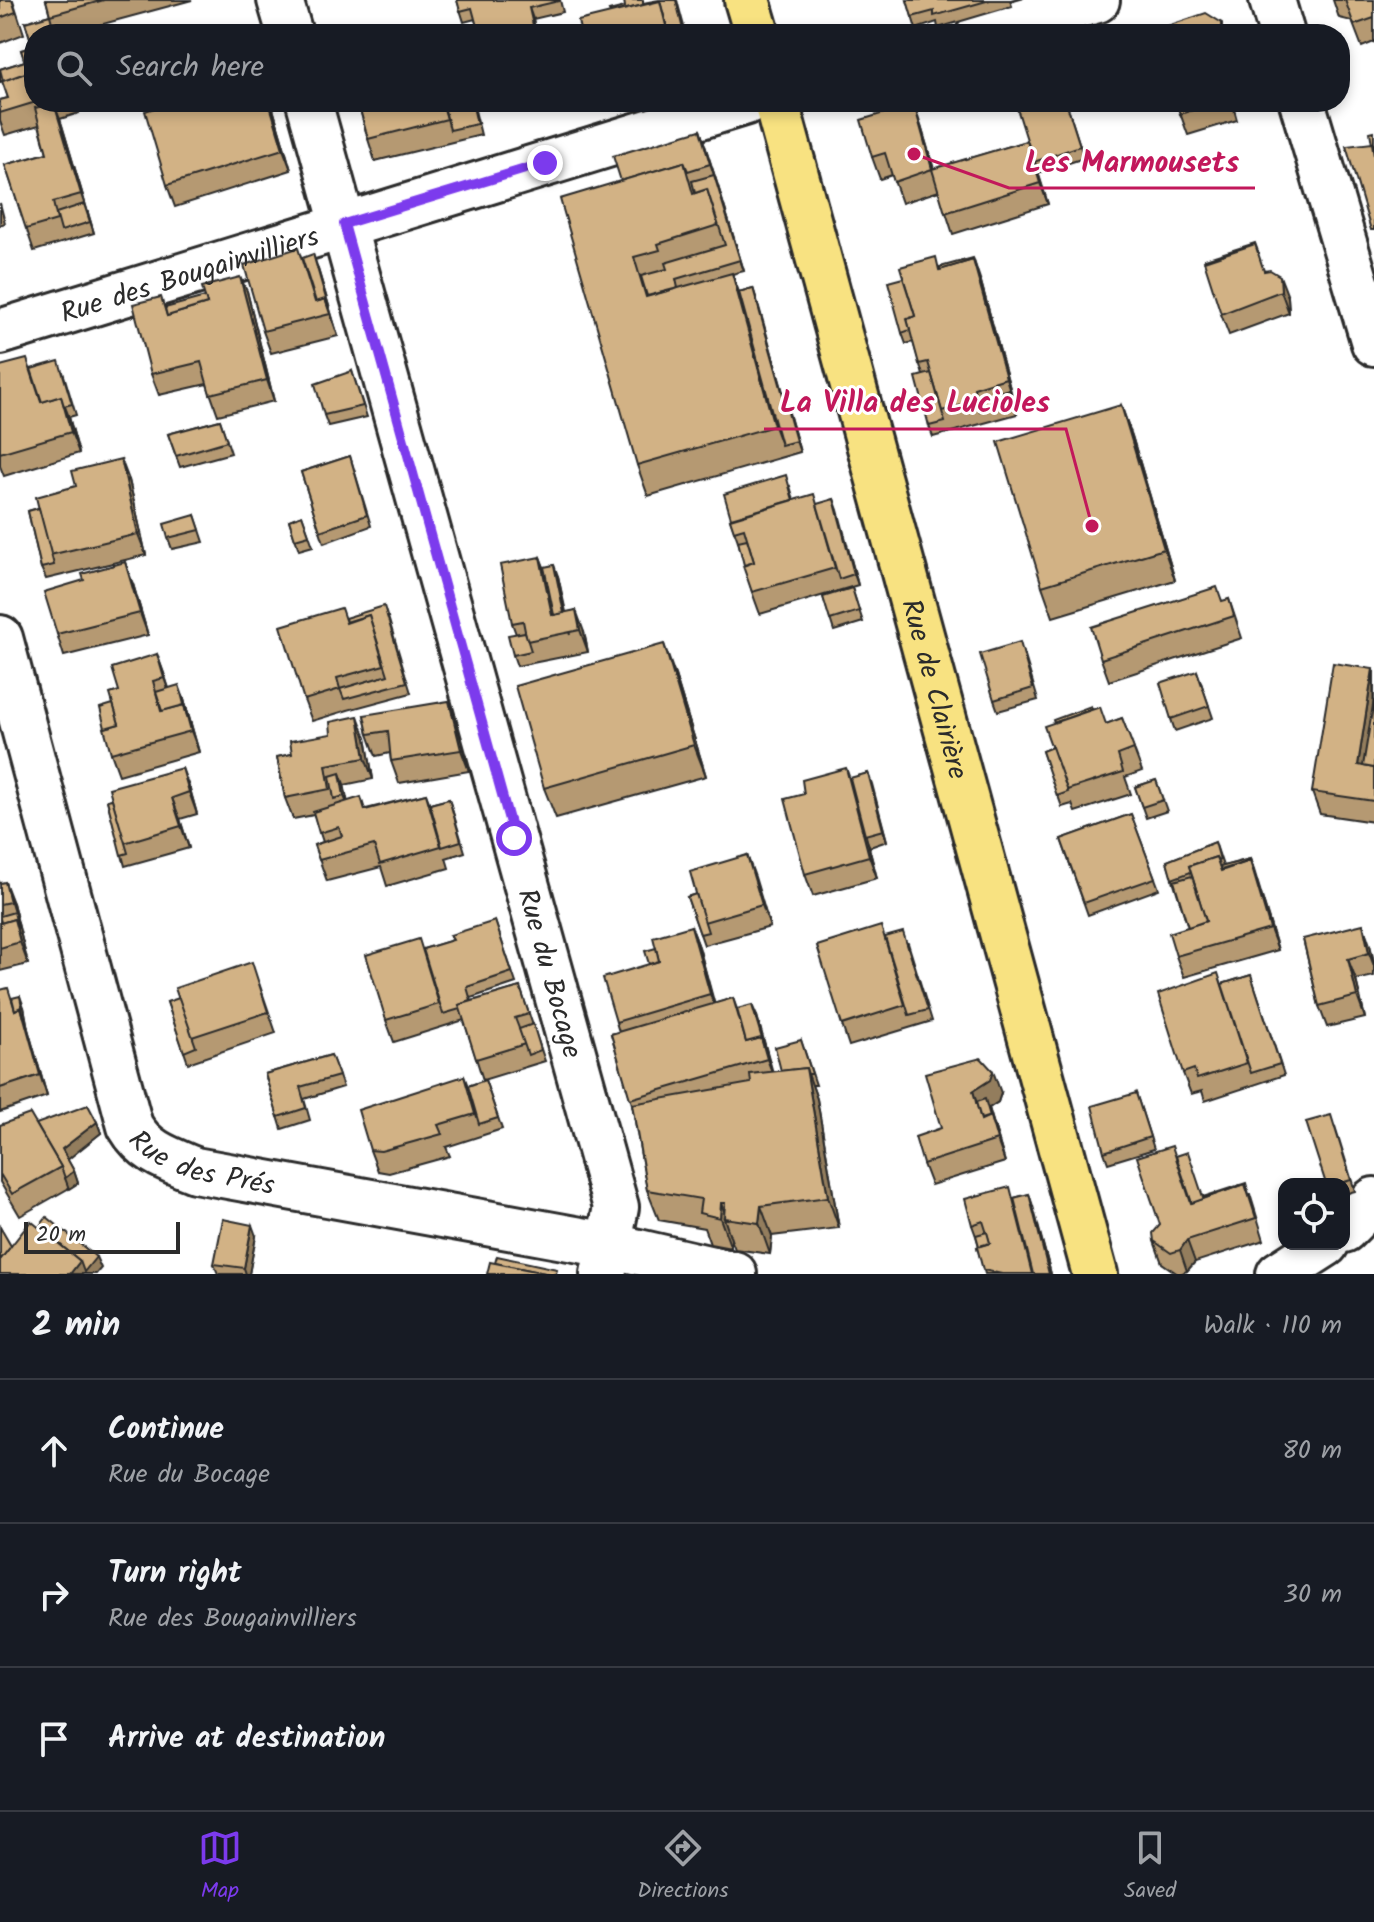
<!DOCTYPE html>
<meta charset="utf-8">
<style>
body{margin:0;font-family:Kalam,sans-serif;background:#20242c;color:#f1f3f6}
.controls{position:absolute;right:24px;bottom:24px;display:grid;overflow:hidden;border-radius:16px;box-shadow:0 4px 12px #0003}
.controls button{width:72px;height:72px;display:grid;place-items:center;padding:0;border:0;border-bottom:2px solid #363941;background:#171b24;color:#f1f3f6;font:40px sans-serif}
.scale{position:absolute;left:24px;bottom:20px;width:156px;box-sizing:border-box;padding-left:8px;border:4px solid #2b2b2b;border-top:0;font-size:22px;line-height:28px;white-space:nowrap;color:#2b2b2b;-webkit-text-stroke:6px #fff;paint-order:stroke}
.stop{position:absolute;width:24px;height:24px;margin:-18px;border:6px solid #7c3aed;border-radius:50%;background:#fff}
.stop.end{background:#7c3aed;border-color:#fff;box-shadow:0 2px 8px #0008}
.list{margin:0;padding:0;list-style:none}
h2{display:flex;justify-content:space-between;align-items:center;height:104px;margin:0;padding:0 32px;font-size:34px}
h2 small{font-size:26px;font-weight:400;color:#9ea1a6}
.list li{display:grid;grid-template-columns:52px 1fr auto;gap:24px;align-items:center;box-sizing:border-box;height:144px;padding:0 32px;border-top:2px solid #363941}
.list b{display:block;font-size:30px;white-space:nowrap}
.list p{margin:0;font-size:26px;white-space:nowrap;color:#9ea1a6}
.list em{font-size:26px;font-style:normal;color:#9ea1a6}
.icon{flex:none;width:44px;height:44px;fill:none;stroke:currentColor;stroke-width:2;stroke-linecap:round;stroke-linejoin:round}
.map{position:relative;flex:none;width:1374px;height:1274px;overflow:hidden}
.search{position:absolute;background:#171b24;box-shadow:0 4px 12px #0003;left:24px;right:24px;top:24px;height:88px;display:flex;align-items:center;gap:20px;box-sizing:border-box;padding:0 28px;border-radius:32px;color:#9ea1a6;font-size:30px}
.sheet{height:536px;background:#171b24}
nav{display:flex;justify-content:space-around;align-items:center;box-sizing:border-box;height:112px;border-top:2px solid #363941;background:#171b24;font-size:22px;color:#9ea1a6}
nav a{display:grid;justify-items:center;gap:4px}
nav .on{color:#7c3aed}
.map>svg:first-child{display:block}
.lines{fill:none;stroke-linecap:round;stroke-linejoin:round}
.minor-casing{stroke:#2b2b2b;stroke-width:50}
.major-casing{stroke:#2b2b2b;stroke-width:50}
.minor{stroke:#fff;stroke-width:44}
.major{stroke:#f8e281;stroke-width:44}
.wall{fill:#b59972;stroke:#2b2b2b;stroke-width:2}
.shaded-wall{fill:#937d5d;stroke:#2b2b2b;stroke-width:2}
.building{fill:#d2b285;stroke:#2b2b2b;stroke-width:2}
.route{stroke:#7c3aed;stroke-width:10}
.labels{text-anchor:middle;stroke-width:6;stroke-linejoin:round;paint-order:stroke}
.street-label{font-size:28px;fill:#2b2b2b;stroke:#fff}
.leader{fill:none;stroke:#c2185b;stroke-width:3}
.callout-dot{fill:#c2185b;stroke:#fff;stroke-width:3}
.callout-label{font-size:30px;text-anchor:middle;font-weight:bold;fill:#c2185b;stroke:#fff;stroke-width:6;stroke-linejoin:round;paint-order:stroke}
</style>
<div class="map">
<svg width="1374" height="1274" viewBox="0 0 1374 1274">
<rect width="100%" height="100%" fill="#fff"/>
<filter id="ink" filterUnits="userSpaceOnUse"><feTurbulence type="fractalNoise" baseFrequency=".0125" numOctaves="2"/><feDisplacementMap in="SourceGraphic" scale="16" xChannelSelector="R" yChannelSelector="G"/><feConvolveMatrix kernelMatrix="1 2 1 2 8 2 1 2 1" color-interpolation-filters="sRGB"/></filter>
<g filter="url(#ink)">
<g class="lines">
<defs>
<g id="minor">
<polyline points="280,0 290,34"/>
<polyline points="1272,0 1282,34"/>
<polyline points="979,34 1097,0"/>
<path id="s1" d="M309 102 616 1207 603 1274"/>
<polyline points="1302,102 1374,343"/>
<path id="s2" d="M0 332 746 102"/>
<path id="s3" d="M0 638 130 1126C145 1152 168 1159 195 1170L608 1245 734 1274"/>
<polyline points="1344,1230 1374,1200"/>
<polyline points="1279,1274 1326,1244"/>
</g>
<g id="major">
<polyline points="747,0 757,34"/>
<path id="s4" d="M776 102 1095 1274"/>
</g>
</defs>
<use href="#minor" class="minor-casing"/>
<use href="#major" class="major-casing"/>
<use href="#minor" class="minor"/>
<use href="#major" class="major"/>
</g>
<g class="wall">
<polygon points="0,0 13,0 24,34 0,43"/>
<polygon points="46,0 192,0 66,34 34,34 34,102 76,102 79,113 60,119 94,233 34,251 5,165 47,153 39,125 5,135 0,121 0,100 8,98 3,81 0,82 0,69 25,61 21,50 33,47 25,22 50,15"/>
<polygon points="457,0 560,0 563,12 533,19 536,34 479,34 475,19 464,22"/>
<polygon points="907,0 1010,0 1012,6 938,28 937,22 916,29"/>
<polygon points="1333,0 1374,0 1374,42 1362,47 1352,21 1339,18"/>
<polygon points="173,102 271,102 291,170 175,207 167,185"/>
<polygon points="358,102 473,102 481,135 375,161 368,139"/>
<polygon points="598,102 637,102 601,110"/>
<polygon points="1066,102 1084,158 1038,173 1048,204 953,234 939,191 902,203 892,175 880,179 872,157 921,126 934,169 1027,141"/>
<polygon points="1176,102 1232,102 1237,120 1188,135"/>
<polygon points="700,130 718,186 744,271 732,274 739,292 753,288 800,452 648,496 637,465 621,181"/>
<polygon points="0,203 5,223 0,225"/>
<polygon points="302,258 317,266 338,336 271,353 263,331"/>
<polygon points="940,267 981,282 1017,414 933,437 929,426 923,375 913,342 906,344 902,333"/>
<polygon points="1265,271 1288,297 1289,313 1229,335 1221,314"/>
<polygon points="247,291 274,401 218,415 207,384 159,395 151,374 165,308"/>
<polygon points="0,366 63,372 76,415 69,417 79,453 4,476 0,466"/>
<polygon points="352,371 367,417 328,426 324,415"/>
<polygon points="1121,405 1132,436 1175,580 1053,617 1042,586"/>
<polygon points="220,420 231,453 180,467 168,434"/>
<polygon points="350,456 371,526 324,543 301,472"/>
<polygon points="129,480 146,555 46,579 41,568 28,511"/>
<polygon points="790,486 794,500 817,505 834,499 858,585 760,614 752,592 738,541 730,519"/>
<polygon points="195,515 204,542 172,549 168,538"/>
<polygon points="302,515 313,546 299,550 289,520"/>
<polygon points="540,557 544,567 558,576 566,612 584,632 588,652 517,666 513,655 516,634 512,623"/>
<polygon points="133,584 148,635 64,656 57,634"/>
<polygon points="852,588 863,622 834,631 823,597"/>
<polygon points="1229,599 1242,638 1109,681 1101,659"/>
<polygon points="388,617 411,693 348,710 348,709 348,710 312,721 304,700 345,618"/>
<polygon points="1024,653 1038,700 998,711 994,700"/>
<polygon points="157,654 169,688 183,696 199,752 119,775 111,753 113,704 119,691"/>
<polygon points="1197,671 1213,718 1175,731 1171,719"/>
<polygon points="1374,671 1374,822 1320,814 1312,792"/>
<polygon points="675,675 706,776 556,818 544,788"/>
<polygon points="1092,709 1106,724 1122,718 1142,771 1125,777 1131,794 1075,812 1072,804 1062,807 1042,751 1052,747"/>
<polygon points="364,715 456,722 469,771 399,783 391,761 390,753 376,756 368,734"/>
<polygon points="366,738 373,779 344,785 347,801 366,809 426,794 430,804 449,799 465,852 446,858 449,868 387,886 381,867 327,881 314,845 323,842 314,815 293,819 285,798 277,757"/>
<polygon points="868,773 887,841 870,847 867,841 877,878 813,896 805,874 804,794"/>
<polygon points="1156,780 1167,811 1146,818 1135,787"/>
<polygon points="190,789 197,814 180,819 189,848 125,866 107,800"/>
<polygon points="1131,814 1159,889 1088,915 1061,839"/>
<polygon points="1215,842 1223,866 1250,859 1278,950 1184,977 1176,956 1188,927 1167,861"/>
<polygon points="747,855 770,927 704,945 687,897 696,894"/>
<polygon points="0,883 13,903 28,964 0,971"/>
<polygon points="495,921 516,983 471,998 472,1001 520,987 545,1061 483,1080 464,1020 394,1042 386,1020 423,949 453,940"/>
<polygon points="691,926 699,947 714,1004 733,998 737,1009 757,1016 772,1072 781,1071 801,1040 816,1085 812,1085 817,1099 839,1228 772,1236 770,1254 735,1249 731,1239 731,1248 710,1244 704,1228 659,1220 647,1190 632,1104 611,1034 619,1032 616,1022 649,964 656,948"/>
<polygon points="885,937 908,943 932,1021 849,1046 842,1025"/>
<polygon points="1303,939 1370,945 1374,961 1374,976 1356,980 1365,1018 1327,1027 1319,1006"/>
<polygon points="1251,975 1284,1075 1205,1101 1202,1091 1191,1094 1183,1073 1222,984"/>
<polygon points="259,983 276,1033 188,1063 167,1002"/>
<polygon points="0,990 24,1007 28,1029 47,1096 0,1112"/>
<polygon points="331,1055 343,1087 304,1099 310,1120 282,1129 265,1074"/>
<polygon points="464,1076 468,1086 485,1080 502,1129 446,1147 450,1156 389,1173 378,1171 370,1150"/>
<polygon points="1001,1093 998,1102 989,1108 1005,1162 931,1185 923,1164 941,1128"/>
<polygon points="1136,1093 1154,1149 1108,1163 1104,1152"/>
<polygon points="97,1122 101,1133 67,1159 74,1171 78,1183 20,1216 0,1182 0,1125"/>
<polygon points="1335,1126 1355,1191 1344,1194 1344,1184 1326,1184"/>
<polygon points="1176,1156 1204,1197 1250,1194 1264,1240 1195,1262 1187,1271 1180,1274 1178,1274 1162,1263 1154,1241 1160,1225"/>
<polygon points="1029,1194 1051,1274 985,1274 977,1247 979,1246 976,1236 972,1225 1014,1198"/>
<polygon points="256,1236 249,1274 218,1274 214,1264"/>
</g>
<g class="shaded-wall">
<polygon points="677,0 679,8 686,34 684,34"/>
<polygon points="529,8 533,19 536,34 535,34"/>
<polygon points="269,102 271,102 291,170 283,149"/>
<polygon points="54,103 62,125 94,233 81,194"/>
<polygon points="914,104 921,126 940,191 932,169"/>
<polygon points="700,130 718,186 744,271 740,260"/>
<polygon points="1027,141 1035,162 1048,204 1040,183"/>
<polygon points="313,254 317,266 338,336 325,299"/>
<polygon points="973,258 981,282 1017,414 1006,378"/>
<polygon points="732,273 743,304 781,445 774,426"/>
<polygon points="1280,276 1288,297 1289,313 1281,291"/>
<polygon points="240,277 247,291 274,401 267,380"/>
<polygon points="753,288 757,300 800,452 796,441"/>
<polygon points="61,396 69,417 79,453 71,432"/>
<polygon points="1121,405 1132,436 1175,580 1164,549"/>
<polygon points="121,459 129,480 146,555 138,534"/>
<polygon points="834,499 838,510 858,585 854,574"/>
<polygon points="540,557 548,578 558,625 552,615"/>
<polygon points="125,562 133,584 148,635 140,613"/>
<polygon points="554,565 558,576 570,635 566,623"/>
<polygon points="576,610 584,632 588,652 580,630"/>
<polygon points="664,644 675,675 706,776 694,745"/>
<polygon points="157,654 165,676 172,700 164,678"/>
<polygon points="1373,669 1374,735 1367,776 1358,765"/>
<polygon points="179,685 183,696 199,752 191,731"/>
<polygon points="449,701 456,722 469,771 461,750"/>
<polygon points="358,716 366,738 373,779 365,758"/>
<polygon points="182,768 190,789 197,814 189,792"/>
<polygon points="846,768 854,790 877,878 869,856"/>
<polygon points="340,773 344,784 349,808 344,796"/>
<polygon points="868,773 872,784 887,841 883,830"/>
<polygon points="172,798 180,819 189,848 181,826"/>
<polygon points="747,855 755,877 770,927 762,905"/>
<polygon points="1250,859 1254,870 1278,950 1270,929"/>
<polygon points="5,882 13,903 28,964 20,942 14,919 14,912"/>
<polygon points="1363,924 1370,945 1374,966 1369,953"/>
<polygon points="691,926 699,947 718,1016 710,994"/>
<polygon points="1348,959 1356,980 1365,1018 1357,996"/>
<polygon points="20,996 24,1007 28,1029 47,1096 40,1075 21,1007"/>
<polygon points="752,1005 757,1016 775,1080 767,1059"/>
<polygon points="806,1068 817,1099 839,1228 828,1197"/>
<polygon points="993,1071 1001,1093 998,1102 989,1108 1005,1162 997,1140 985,1130 973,1091"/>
<polygon points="97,1122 101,1133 66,1161 62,1149"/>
<polygon points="74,1171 78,1183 69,1189 65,1178"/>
<polygon points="1029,1194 1033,1206 1051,1274 1049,1274"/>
<polygon points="721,1203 727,1219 724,1218 731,1239 731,1248 720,1218"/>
<polygon points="761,1206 772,1236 770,1254 759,1223"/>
<polygon points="252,1225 256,1236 249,1274 246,1274 244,1268"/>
<polygon points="1187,1240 1195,1262 1187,1271 1180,1250"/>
<polygon points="96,1257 101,1268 96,1274 70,1274 80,1261"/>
</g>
<g class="building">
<polygon points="0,0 12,0 16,12 0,18"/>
<polygon points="46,0 104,0 50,15"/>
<polygon points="457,0 558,0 559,1 529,8 535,34 506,34 505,32 496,34 479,34 472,8 460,11"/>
<polygon points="624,0 643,0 643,3 659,0 676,0 684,34 669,34 660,1 610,13 609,11 625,7"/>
<polygon points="907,0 990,0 934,16 934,11 912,17"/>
<polygon points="1345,0 1374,0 1374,18 1354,25"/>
<polygon points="660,1 668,34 581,34 578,21"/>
<polygon points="1206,13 1222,23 1222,34 1157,34 1155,30"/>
<polygon points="50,15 55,34 34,34 34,102 36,102 0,113 0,100 8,98 2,81 28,72 21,50 33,47 25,22"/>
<polygon points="25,61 28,72 3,81 0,69"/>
<polygon points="173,102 269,102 283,149 167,185 145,111"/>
<polygon points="358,102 442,102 447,119 368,139"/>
<polygon points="443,102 472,102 477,124 450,130"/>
<polygon points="1015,102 1066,102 1080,146 1034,162"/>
<polygon points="1176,102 1219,102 1180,114"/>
<polygon points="54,103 81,194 53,202 57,220 26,229 5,165 47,153 35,108"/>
<polygon points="914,104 932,169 894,182 885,153 872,157 861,120"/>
<polygon points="700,130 710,164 688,171 684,162 621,181 613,156"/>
<polygon points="1374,131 1374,156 1370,132"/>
<polygon points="1027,141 1040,183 945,213 932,169"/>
<polygon points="1372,143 1374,156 1374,230 1371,230 1346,146"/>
<polygon points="684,162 693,194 707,189 718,225 658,244 660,250 634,257 646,297 732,273 774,426 637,465 560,199"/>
<polygon points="714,175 740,260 676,279 678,288 647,296 641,276 667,269 665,263 725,245 707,189 695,193 692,181"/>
<polygon points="84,204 90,222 61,231 56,213"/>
<polygon points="1255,243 1259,254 1255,244 1205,260 1205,259"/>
<polygon points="1255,244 1264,271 1270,270 1280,276 1281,291 1221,314 1204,261"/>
<polygon points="298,248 315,302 325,299 330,314 263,331 244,265"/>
<polygon points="313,254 329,309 325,299 316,302 302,258"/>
<polygon points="936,257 939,270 973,260 1006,378 974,388 976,401 942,411 928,362 919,364 913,342 907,319 915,316 900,267"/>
<polygon points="973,258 977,271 973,260 940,270 940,267"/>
<polygon points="240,277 267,380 210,394 201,362 151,374 133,304 161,297 167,316 207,304 202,287"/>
<polygon points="903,278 915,316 907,319 910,330 902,333 888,282"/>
<polygon points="753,288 796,441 781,445 739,292"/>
<polygon points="205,297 207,304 167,316 165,308"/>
<polygon points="27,359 41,402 61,396 71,432 0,453 0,366"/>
<polygon points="59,361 72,404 64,406 61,396 42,402 31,369"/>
<polygon points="352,371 363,406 324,415 315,384"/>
<polygon points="931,373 945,422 929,426 916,377"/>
<polygon points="1009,389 1013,403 980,411 978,398"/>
<polygon points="1121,405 1164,549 1042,586 998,442"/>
<polygon points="220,420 227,441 176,456 168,434"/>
<polygon points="350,456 367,515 320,531 301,472"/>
<polygon points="121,459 138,534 50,555 36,497 76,486 72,471"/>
<polygon points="786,475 793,500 731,518 724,494"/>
<polygon points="814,494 835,568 752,592 743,566 754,562 744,528 734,531 730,519"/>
<polygon points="834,499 854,574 839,579 817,504"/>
<polygon points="39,508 54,565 41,568 28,511"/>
<polygon points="195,515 200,530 168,538 164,524"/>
<polygon points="302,515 309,535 295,539 289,520"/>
<polygon points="747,539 754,562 744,565 738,541"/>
<polygon points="540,557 552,615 576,610 580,630 527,641 523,621 512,623 500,565"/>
<polygon points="125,562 140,613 57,634 44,592 84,580 82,574"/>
<polygon points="554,565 564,613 554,615 544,567"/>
<polygon points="1217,587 1222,601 1229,599 1234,616 1101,659 1091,627"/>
<polygon points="852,588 859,611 830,620 823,597"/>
<polygon points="384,606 407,682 344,699 340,689 388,675 369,615 346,622 345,618"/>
<polygon points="341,608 346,623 369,615 384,665 337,678 340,689 304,700 281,626"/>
<polygon points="525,632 531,651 513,655 508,635"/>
<polygon points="1020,642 1033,688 994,700 980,654"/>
<polygon points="664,644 694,745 544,788 515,686"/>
<polygon points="157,654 164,678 153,681 161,711 184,705 191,731 111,753 104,728 119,724 110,694 119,691 112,668"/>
<polygon points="1333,663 1373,669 1358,765 1374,768 1374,801 1312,792"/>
<polygon points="1197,671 1209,706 1171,719 1160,683"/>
<polygon points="179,685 187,716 184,705 162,711 156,692"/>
<polygon points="1374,699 1374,768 1363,766"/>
<polygon points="449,701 461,750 391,761 388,731 368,734 364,715"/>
<polygon points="113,704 119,724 105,728 100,708"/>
<polygon points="1091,706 1092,709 1054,723 1053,720"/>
<polygon points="1100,707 1106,724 1122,718 1134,749 1118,755 1123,772 1067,790 1044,726"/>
<polygon points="358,716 365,758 326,765 330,789 285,798 277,757 292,754 290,741 331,734 330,722"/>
<polygon points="1052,747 1068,792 1057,796 1042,751"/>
<polygon points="182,768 189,792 172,798 181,826 124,843 109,788"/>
<polygon points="846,768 869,856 805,874 785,799 804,794 802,780"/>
<polygon points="340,773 344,796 334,799 330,776"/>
<polygon points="868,773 883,830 865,835 850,778"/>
<polygon points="1156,780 1163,800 1142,807 1135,787"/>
<polygon points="426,794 441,846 380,864 374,845 319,860 314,845 342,836 339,827 319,833 313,812 361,797 365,810"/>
<polygon points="112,799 128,853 121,855 107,800"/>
<polygon points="449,799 461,841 442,847 430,804"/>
<polygon points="1131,814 1155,878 1084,903 1061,839"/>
<polygon points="1215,842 1220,860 1218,861 1216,857 1189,866 1191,872 1172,879 1167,861"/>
<polygon points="747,855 762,905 704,922 690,872"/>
<polygon points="1216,857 1221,871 1250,861 1270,929 1176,956 1169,933 1206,921 1189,866"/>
<polygon points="1250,859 1254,872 1250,861 1221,870 1220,867"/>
<polygon points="1192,876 1206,921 1188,927 1174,881"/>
<polygon points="5,882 10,902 0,904 0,883"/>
<polygon points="696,894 708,932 700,934 687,897"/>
<polygon points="14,912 18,929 14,919 1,923 0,918 0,916"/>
<polygon points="14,919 20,942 0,948 0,920 1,923"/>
<polygon points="495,921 512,972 467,987 471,1001 459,1005 460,1009 443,1014 423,949 453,940 450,935"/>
<polygon points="1363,924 1369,953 1348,959 1357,996 1319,1006 1303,939"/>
<polygon points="691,926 710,994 616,1022 603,978 659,961 653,937"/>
<polygon points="881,926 905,1005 842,1025 817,946"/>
<polygon points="903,932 928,1010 909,1015 885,937"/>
<polygon points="419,939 439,1004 386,1020 366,955"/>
<polygon points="656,948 659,961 649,964 645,951"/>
<polygon points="252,962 268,1012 192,1037 175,988"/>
<polygon points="1218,973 1247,1063 1197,1079 1194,1069 1183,1073 1158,994"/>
<polygon points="1251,975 1280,1064 1251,1073 1222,984"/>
<polygon points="520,987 529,1014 515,1018 525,1044 476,1059 459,1005"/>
<polygon points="8,988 15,1010 21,1007 40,1075 0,1088 0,990"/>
<polygon points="20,996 24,1018 21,1007 15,1010 12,998"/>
<polygon points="179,998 196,1047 184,1052 167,1002"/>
<polygon points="733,998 746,1042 761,1038 767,1059 630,1099 611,1034"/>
<polygon points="752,1005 765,1049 761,1038 746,1042 737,1009"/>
<polygon points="533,1024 541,1050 528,1055 519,1029"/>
<polygon points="801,1040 812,1074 808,1074 806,1068 781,1071 775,1047"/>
<polygon points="331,1055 339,1076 300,1087 306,1108 278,1117 265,1074"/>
<polygon points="981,1058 993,1071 990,1080 973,1091 981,1120 990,1116 997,1140 923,1164 915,1137 941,1128 925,1073"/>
<polygon points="806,1068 828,1197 761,1206 759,1223 724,1218 725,1203 721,1203 720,1218 699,1213 701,1199 647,1190 632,1104 751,1083 750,1074"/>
<polygon points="464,1076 475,1114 438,1125 442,1134 381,1151 370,1150 358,1110"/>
<polygon points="485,1080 498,1118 479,1124 468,1086"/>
<polygon points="1136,1093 1150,1137 1104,1152 1092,1106"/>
<polygon points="985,1099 993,1127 990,1116 981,1119 976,1102"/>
<polygon points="88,1105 97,1122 62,1149 74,1171 65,1178 61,1167 36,1124"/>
<polygon points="30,1114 61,1167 12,1194 0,1174 0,1125"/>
<polygon points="1331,1115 1351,1180 1337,1184 1326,1184 1306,1122"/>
<polygon points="1172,1146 1191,1203 1245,1184 1256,1218 1187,1240 1180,1250 1171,1253 1154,1241 1153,1233 1160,1225 1137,1157"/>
<polygon points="1188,1152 1203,1197 1246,1183 1249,1194 1245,1184 1192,1203 1176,1156"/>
<polygon points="1010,1187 1032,1274 1002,1274 983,1270 977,1247 990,1243 983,1221 972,1225 965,1199"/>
<polygon points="1029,1194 1049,1274 1033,1274 1014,1198"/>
<polygon points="47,1217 96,1257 84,1272 80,1261 39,1227"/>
<polygon points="223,1219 252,1225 244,1268 214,1264"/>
<polygon points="31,1221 80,1261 70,1274 0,1274 0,1260"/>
<polygon points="0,1227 11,1246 0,1260"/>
<polygon points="987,1232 990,1243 979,1246 976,1235"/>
<polygon points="497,1256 557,1269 556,1274 550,1274 495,1263"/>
<polygon points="490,1262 550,1274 487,1274"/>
</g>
</g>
<g class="lines" filter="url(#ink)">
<polyline class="route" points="514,838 344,224 545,163"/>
</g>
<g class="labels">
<g class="street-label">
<text dy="10" stroke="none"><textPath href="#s2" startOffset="198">Rue des Bougainvilliers</textPath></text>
<text dy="10" stroke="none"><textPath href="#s4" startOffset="608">Rue de Clairière</textPath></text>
<text dy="10" stroke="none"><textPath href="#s1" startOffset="904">Rue du Bocage</textPath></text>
<text dy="10" stroke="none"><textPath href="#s3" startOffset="590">Rue des Prés</textPath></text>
</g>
</g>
<path class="leader" d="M914 154L1009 188H1255M1092 526L1066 429H764"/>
<g class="callout-dot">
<circle cx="914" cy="154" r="8"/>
<circle cx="1092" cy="526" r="8"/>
</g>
<g class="callout-label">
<text x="1132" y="172">Les Marmousets</text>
<text x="915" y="412">La Villa des Lucioles</text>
</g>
</svg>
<div class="controls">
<button><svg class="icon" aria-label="locate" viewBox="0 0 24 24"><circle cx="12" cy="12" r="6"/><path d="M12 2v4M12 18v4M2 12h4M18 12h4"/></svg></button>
</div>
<div class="scale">20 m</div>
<div class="stop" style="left:514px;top:838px"></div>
<div class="stop end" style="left:545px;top:163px"></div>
<div class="search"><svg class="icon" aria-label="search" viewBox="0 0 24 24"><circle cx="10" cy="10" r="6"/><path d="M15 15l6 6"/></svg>Search here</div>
</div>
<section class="sheet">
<h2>2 min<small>Walk · 110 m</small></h2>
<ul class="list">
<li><svg class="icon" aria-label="ahead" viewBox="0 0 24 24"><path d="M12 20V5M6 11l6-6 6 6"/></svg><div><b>Continue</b><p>Rue du Bocage</p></div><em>80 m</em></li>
<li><svg class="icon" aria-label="right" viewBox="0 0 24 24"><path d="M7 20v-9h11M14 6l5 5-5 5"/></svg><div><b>Turn right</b><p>Rue des Bougainvilliers</p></div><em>30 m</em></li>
<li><svg class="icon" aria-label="arrive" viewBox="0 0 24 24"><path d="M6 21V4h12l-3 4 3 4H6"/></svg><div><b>Arrive at destination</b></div></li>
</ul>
</section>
<nav>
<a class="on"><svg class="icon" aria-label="map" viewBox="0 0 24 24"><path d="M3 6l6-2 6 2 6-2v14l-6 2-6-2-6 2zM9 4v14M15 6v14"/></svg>Map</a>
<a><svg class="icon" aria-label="directions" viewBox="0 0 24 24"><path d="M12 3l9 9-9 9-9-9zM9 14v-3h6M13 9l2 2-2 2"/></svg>Directions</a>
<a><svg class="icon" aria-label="saved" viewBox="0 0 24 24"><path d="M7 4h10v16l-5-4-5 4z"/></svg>Saved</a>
</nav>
